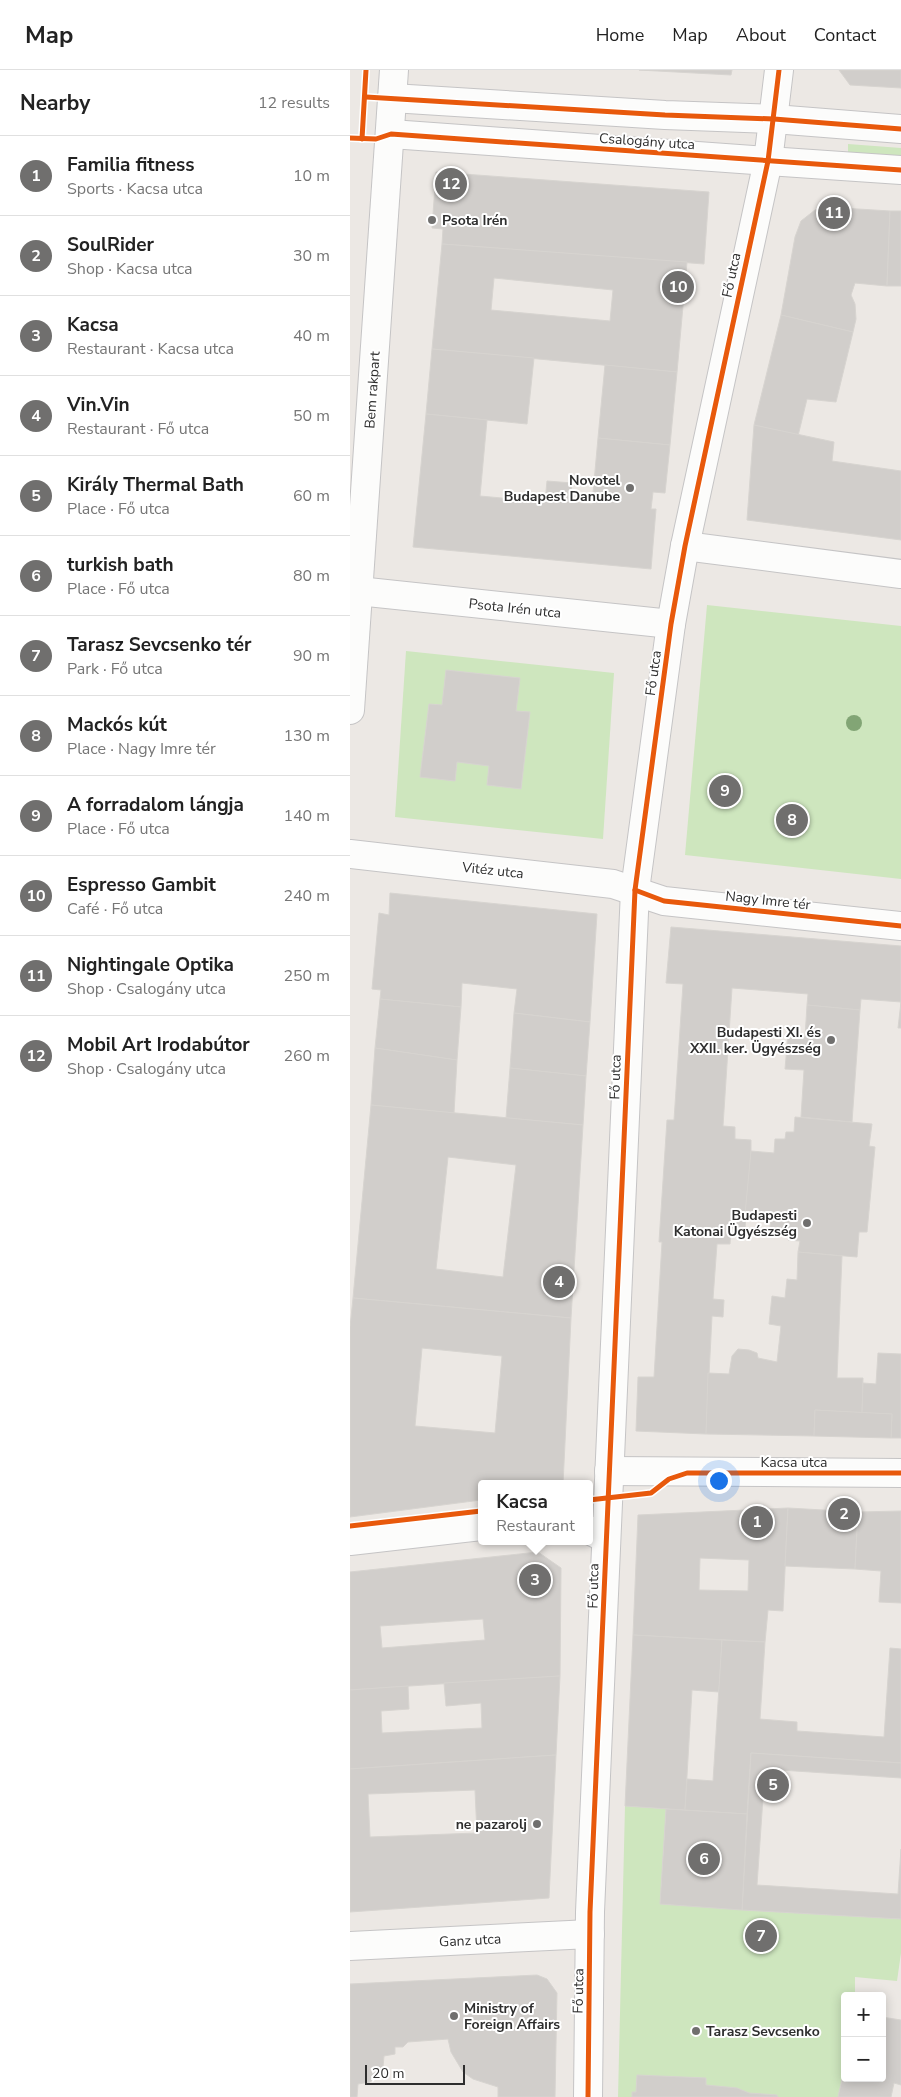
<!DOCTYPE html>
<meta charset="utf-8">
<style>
body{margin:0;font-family:"Nunito Sans",sans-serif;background:#f6f6f6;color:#222}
.controls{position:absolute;right:15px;bottom:15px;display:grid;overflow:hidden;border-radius:5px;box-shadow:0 2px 12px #0003}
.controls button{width:45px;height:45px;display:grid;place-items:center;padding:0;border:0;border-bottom:1px solid #e0e0e0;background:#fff;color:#222;font:25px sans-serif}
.scale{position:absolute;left:15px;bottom:12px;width:100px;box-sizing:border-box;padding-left:5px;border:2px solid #2e2e2e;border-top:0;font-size:14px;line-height:18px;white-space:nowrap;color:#2e2e2e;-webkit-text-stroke:4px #fff;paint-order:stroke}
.you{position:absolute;left:368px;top:1410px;width:18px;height:18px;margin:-12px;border:4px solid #fff;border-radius:50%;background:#1a73e8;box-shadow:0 0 0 8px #1a73e833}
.badge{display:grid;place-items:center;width:32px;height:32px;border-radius:50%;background:#706f6e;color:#fff;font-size:16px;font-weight:700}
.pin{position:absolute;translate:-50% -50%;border:2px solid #fff;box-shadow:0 1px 5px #0006}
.popup{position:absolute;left:128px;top:1410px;width:115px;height:65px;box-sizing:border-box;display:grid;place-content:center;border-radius:5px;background:#fff;filter:drop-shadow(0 1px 4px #0005);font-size:16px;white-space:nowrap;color:#767676}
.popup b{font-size:19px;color:#222}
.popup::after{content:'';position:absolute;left:50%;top:100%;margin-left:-10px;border:10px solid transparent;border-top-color:#fff}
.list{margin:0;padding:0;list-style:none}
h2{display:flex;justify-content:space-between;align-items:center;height:65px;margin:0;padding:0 20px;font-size:21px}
h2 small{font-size:16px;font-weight:400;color:#767676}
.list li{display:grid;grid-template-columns:32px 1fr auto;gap:15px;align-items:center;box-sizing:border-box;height:80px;padding:0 20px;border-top:1px solid #e0e0e0}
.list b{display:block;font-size:19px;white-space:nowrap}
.list p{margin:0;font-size:16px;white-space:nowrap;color:#767676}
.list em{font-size:16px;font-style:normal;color:#767676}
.map{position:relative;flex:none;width:551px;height:2027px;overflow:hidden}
header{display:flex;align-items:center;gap:30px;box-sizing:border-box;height:70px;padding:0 25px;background:#fff;border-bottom:1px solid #e0e0e0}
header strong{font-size:24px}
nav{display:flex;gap:28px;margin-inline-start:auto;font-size:18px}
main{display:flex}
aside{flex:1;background:#fff}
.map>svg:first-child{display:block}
.green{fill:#cee6be}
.building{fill:#d1cecb;stroke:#d7d4d0;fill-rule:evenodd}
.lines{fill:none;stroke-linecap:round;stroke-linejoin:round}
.minor-casing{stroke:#c5c4c5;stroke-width:30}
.tertiary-casing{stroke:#c5c4c5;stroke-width:30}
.minor{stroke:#fcfcfb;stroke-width:28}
.tertiary{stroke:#fcfcfb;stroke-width:28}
.cycleway-casing{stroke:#fff;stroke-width:8}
.cycleway{stroke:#e8590c;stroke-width:5}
.tree{fill:#82a575}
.poi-dot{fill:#706f6e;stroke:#fff;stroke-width:2}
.labels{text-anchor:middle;stroke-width:4;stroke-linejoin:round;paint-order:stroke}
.street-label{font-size:14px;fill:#2e2e2e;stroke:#fff}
.poi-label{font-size:14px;font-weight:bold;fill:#2e2e2e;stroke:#fff;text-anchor:end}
</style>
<header>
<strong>Map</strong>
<nav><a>Home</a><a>Map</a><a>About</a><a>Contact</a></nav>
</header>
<main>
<aside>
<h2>Nearby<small>12 results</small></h2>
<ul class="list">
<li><span class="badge">1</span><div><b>Familia fitness</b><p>Sports · Kacsa utca</p></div><em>10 m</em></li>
<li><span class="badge">2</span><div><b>SoulRider</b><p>Shop · Kacsa utca</p></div><em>30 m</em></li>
<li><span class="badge">3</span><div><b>Kacsa</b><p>Restaurant · Kacsa utca</p></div><em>40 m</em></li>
<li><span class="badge">4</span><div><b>Vin.Vin</b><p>Restaurant · Fő utca</p></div><em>50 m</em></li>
<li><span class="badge">5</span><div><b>Király Thermal Bath</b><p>Place · Fő utca</p></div><em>60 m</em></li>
<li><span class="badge">6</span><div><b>turkish bath</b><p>Place · Fő utca</p></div><em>80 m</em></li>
<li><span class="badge">7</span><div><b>Tarasz Sevcsenko tér</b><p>Park · Fő utca</p></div><em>90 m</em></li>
<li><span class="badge">8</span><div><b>Mackós kút</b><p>Place · Nagy Imre tér</p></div><em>130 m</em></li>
<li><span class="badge">9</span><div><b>A forradalom lángja</b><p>Place · Fő utca</p></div><em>140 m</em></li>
<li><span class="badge">10</span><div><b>Espresso Gambit</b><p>Café · Fő utca</p></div><em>240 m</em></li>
<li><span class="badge">11</span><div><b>Nightingale Optika</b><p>Shop · Csalogány utca</p></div><em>250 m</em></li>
<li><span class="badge">12</span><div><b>Mobil Art Irodabútor</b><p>Shop · Csalogány utca</p></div><em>260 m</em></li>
</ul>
</aside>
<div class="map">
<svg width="551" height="2027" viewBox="0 0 551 2027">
<rect width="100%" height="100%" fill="#ece8e4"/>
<g class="green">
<polygon points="498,74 551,78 551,87 498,83"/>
<polygon points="357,535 551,556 551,809 335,785"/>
<polygon points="56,581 264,603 253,769 45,747"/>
<polygon points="275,1736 316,1739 310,1834 551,1849 551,1883 547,1911 505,1907 505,1926 495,1926 495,1996 488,2027 268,2027"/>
</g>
<g class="building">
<polygon points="289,0 382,0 381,5"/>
<polygon points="489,0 551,0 551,18 500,15"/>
<polygon points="86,102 359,122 354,194 92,174 93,159 82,158"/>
<polygon points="490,132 492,138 540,141 537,216 505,213 501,225 505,234 506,249 503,262 431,245 445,167 451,151 465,140"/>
<polygon points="540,141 551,141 551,216 537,216"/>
<path d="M92 174 337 192 327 302 82 279ZM144 208 263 220 260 251 141 240Z"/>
<polygon points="431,245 503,262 486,332 457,329 448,366 404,355"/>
<polygon points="82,279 184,288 177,354 76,344"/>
<polygon points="255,295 327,302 320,375 248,368"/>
<polygon points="76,344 137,350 130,426 195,432 197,411 222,413 220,432 242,434 248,368 320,375 315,423 303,422 301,439 306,439 301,499 63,477"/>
<polygon points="404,355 484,372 482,391 551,401 551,470 397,450"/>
<polygon points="96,600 170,608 166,641 180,642 171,719 137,715 139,696 107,692 105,711 70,707 79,634 92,635"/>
<polygon points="40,823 247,844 240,952 164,943 167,919 112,913 111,937 30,929 31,920 22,919 29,843 39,845"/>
<polygon points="321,857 551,876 551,958 548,958 551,932 511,929 510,940 457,935 458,924 382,918 373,1056 385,1057 385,1069 401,1070 401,1081 395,1159 381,1158 380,1174 367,1174 363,1229 374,1230 373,1247 362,1246 356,1364 286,1361 288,1307 304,1307 312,1172 309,1172 317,1050 324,1050 333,914 316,913"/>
<polygon points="30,929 111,937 107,990 25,978"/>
<polygon points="457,935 510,940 502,1052 451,1047 454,1000 435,999 438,965 455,967"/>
<polygon points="164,943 240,952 236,1006 160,998"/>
<polygon points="25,978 107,990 104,1043 21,1035"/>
<polygon points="160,998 236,1006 233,1055 156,1048"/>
<path d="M21 1035 233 1055 221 1248 3 1228ZM98 1087 166 1095 153 1207 86 1199Z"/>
<polygon points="445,1047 522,1054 519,1076 525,1077 517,1162 509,1162 507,1187 448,1182 450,1171 438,1170 438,1159 420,1157 421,1147 395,1144 401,1081 424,1083 425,1069 435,1069 436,1062 444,1062"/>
<polygon points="448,1182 492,1186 487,1308 513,1308 512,1343 465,1340 464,1366 356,1364 358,1303 379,1304 382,1286 388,1279 399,1280 407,1283 408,1288 427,1292 431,1256 419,1254 422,1226 435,1228 437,1209 447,1210"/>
<path d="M3 1228 221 1248 213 1414H131V1430L0 1447V1257ZM72 1278 152 1286 145 1363 65 1356Z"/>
<polygon points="528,1283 551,1284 551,1368 541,1368 542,1344 512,1343 513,1313 526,1314"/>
<polygon points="465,1340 542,1344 541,1368 464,1366"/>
<path d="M438 1438 433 1541 418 1540 415 1572 283 1565 288 1445ZM350 1488 399 1490 398 1521 349 1520Z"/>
<polygon points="438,1438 508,1442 505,1499 435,1496"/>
<polygon points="551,1441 551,1533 529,1532 531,1501 505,1499 508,1442"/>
<path d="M188 1482 211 1498 210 1606 0 1620V1502ZM133 1549 135 1570 32 1578 30 1556Z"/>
<polygon points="283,1565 372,1570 369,1622 342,1620 335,1740 275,1736"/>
<polygon points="372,1570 415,1572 410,1649 447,1652 447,1661 534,1667 540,1578 551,1579 551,1693 401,1683 397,1744 335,1740 337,1709 363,1711"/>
<polygon points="210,1606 206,1685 0,1699 0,1620 58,1616 59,1639 31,1641 32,1663 132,1658 131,1633 96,1636 94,1613"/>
<polygon points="401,1683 551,1693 551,1708 415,1699 407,1815 548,1824 551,1779 551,1849 392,1840"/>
<path d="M206 1685 199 1828 0 1842V1699ZM125 1720 127 1763 20 1767 18 1724Z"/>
<polygon points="316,1739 397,1744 392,1840 310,1834"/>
<polygon points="187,1905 197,1909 207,1923 205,2027 148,2027 148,2017 123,2009 113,2002 101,1982 98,1969 58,1972 53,1977 45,1977 45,1984 34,1986 33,1997 28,2005 20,2012 8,2014 7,2027 0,2027 0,1914"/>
<polygon points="532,1947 551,1950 551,2015 544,2013 541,2027 488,2027 495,1996 495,2008 532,2008"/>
<polygon points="287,2005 356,2008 356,2015 387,2018 399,2023 427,2025 428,2027 282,2027 282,2022 286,2022"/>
</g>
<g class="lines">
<defs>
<g id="minor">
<polyline points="42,28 315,45 424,49"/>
<polyline points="41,64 418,91"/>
<polyline points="335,476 551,504"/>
<polyline points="8,521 321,554"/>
<polyline points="0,784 263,814 314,831 551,856"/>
<polyline points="259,1401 551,1403"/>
<polyline points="239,1460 255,1468"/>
<polyline points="0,1471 131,1456"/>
<polyline points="0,1876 240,1864"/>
</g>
<g id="tertiary">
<polyline points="424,49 551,59"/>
<polyline points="418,91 551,100"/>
<polyline points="0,640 44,0"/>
<polyline points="238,2027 240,1842 285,820 321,554 335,476 418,91 429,0"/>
</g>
</defs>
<use href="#minor" class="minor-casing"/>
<use href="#tertiary" class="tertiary-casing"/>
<use href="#minor" class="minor"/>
<use href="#tertiary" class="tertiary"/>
<defs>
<g id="cycleway">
<polyline points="16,27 315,45 424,49 551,59"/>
<polyline points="0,68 26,69 41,64 551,100"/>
<polyline points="12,69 16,0"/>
<polyline points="285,820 314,831 551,856"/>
<polyline points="239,1430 301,1423 319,1409 337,1403 551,1403"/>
<polyline points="0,1456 131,1441"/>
<polyline points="238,2027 240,1842 285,820 321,554 335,476 418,91 429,0"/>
</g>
</defs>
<use href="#cycleway" class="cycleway-casing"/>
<use href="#cycleway" class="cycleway"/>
</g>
<circle class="tree" cx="504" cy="653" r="8"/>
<g class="poi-dot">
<circle cx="82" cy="150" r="5"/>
<circle cx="280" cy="418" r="5"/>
<circle cx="481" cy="970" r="5"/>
<circle cx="457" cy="1153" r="5"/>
<circle cx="187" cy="1754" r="5"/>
<circle cx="104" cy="1946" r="5"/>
<circle cx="346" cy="1961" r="5"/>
</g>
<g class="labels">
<g class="street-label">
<text transform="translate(297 71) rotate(4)" y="5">Csalogány utca</text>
<text transform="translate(381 205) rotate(-78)" y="5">Fő utca</text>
<text transform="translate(22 320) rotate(-86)" y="5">Bem rakpart</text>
<text transform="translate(165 538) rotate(6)" y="5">Psota Irén utca</text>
<text transform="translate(303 603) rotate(-82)" y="5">Fő utca</text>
<text transform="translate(143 800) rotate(6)" y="5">Vitéz utca</text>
<text transform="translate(418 830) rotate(6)" y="5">Nagy Imre tér</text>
<text transform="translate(265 1007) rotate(-88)" y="5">Fő utca</text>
<text x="444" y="1397">Kacsa utca</text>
<text transform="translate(243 1516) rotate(-89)" y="5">Fő utca</text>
<text transform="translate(120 1870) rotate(-3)" y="5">Ganz utca</text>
<text transform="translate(228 1921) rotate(-89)" y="5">Fő utca</text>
</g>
<g class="poi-label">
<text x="92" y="155" text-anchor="start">Psota Irén</text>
<text x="270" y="415">Novotel<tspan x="270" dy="16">Budapest Danube</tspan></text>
<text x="471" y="967">Budapesti XI. és<tspan x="471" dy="16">XXII. ker. Ügyészség</tspan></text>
<text x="447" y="1150">Budapesti<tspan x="447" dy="16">Katonai Ügyészség</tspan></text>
<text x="177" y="1759">ne pazarolj</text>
<text x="114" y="1943" text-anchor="start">Ministry of<tspan x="114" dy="16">Foreign Affairs</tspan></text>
<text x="356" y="1966" text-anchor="start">Tarasz Sevcsenko</text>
</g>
</g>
</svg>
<div class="controls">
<button>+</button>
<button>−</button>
</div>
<div class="scale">20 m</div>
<div class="you"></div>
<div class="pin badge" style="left:407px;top:1452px">1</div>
<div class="pin badge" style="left:494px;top:1444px">2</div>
<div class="pin badge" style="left:185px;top:1510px">3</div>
<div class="popup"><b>Kacsa</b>Restaurant</div>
<div class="pin badge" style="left:209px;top:1212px">4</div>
<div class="pin badge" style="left:423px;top:1715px">5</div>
<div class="pin badge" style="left:354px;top:1789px">6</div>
<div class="pin badge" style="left:411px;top:1866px">7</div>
<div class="pin badge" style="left:442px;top:750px">8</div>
<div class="pin badge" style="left:375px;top:721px">9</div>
<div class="pin badge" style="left:328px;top:217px">10</div>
<div class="pin badge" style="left:484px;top:143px">11</div>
<div class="pin badge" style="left:101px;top:114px">12</div>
</div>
</main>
